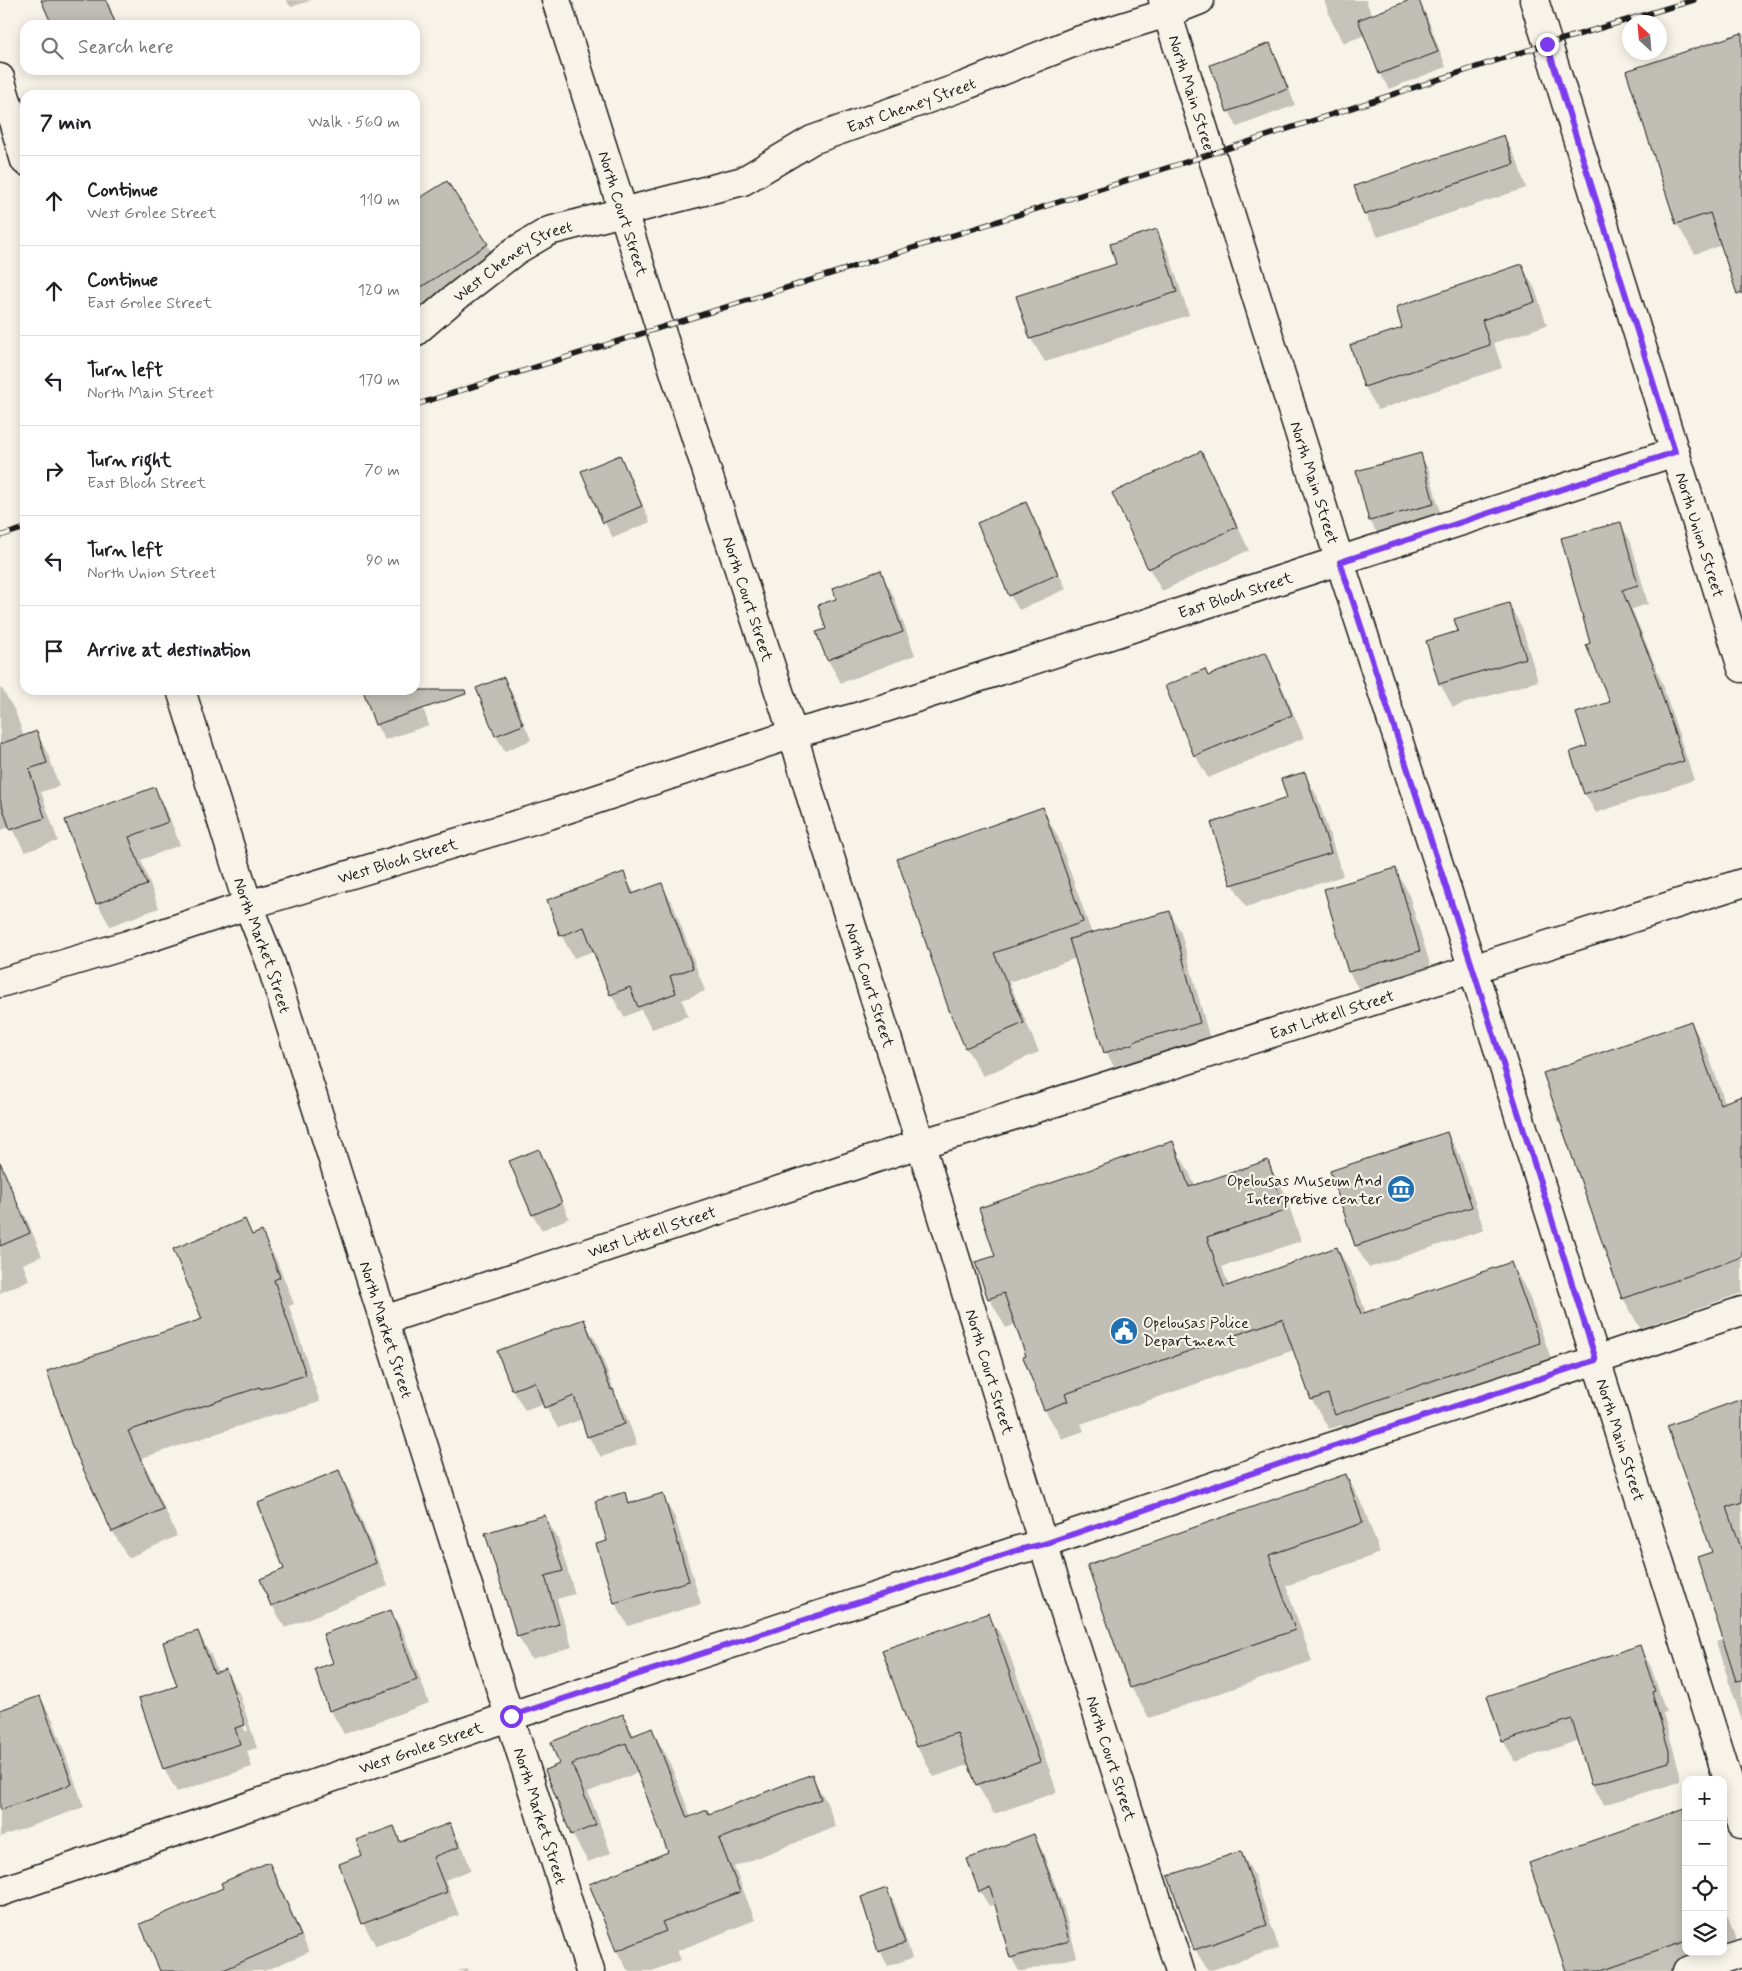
<!DOCTYPE html>
<meta charset="utf-8">
<style>
body{margin:0;font-family:Mynerve,sans-serif;background:#f2f2f2;color:#202124}
.controls{position:absolute;right:15px;bottom:15px;display:grid;overflow:hidden;border-radius:10px;box-shadow:0 2px 12px #0003}
.controls button{width:45px;height:45px;display:grid;place-items:center;padding:0;border:0;border-bottom:1px solid #e0e0e0;background:#fff;color:#202124;font:25px sans-serif}
.compass{position:absolute;left:1622px;top:15px;width:45px;height:45px;border-radius:50%;background:#fff;box-shadow:0 2px 12px #0003;rotate:334deg}
.stop{position:absolute;width:15px;height:15px;margin:-11px;border:4px solid #7c3aed;border-radius:50%;background:#fff}
.stop.end{background:#7c3aed;border-color:#fff;box-shadow:0 1px 5px #0008}
.list{margin:0;padding:0;list-style:none}
h2{display:flex;justify-content:space-between;align-items:center;height:65px;margin:0;padding:0 20px;font-size:21px}
h2 small{font-size:16px;font-weight:400;color:#757577}
.list li{display:grid;grid-template-columns:32px 1fr auto;gap:15px;align-items:center;box-sizing:border-box;height:90px;padding:0 20px;border-top:1px solid #e0e0e0}
.list b{display:block;font-size:19px;white-space:nowrap}
.list p{margin:0;font-size:16px;white-space:nowrap;color:#757577}
.list em{font-size:16px;font-style:normal;color:#757577}
.icon{flex:none;width:28px;height:28px;fill:none;stroke:currentColor;stroke-width:2;stroke-linecap:round;stroke-linejoin:round}
.map{position:relative;flex:none;width:1742px;height:1971px;overflow:hidden}
.search{position:absolute;background:#fff;box-shadow:0 2px 12px #0003;left:20px;top:20px;width:400px;height:55px;display:flex;align-items:center;gap:12px;box-sizing:border-box;padding:0 18px;border-radius:15px;color:#757577;font-size:19px}
.panel{position:absolute;background:#fff;box-shadow:0 2px 12px #0003;left:20px;top:90px;width:400px;height:605px;border-radius:15px}
.map>svg:first-child{display:block}
.shadow{fill:#0003;fill-rule:evenodd}
.building{fill:#c0beb5;stroke:#1c1c1c}
.lines{fill:none;stroke-linecap:round;stroke-linejoin:round}
.street-casing{stroke:#1c1c1c;stroke-width:31}
.secondary-casing{stroke:#1c1c1c;stroke-width:31}
.primary-casing{stroke:#1c1c1c;stroke-width:31}
.street{stroke:#f7f3e8;stroke-width:28}
.secondary{stroke:#f7f3e8;stroke-width:28}
.primary{stroke:#f7f3e8;stroke-width:28}
.rail-casing{stroke:#1c1c1c;stroke-width:5.5}
.rail{stroke:#f7f3e8;stroke-width:4;stroke-dasharray:11;stroke-linecap:butt}
.route{stroke:#7c3aed;stroke-width:6}
.labels{text-anchor:middle;stroke-width:4.5;stroke-linejoin:round;paint-order:stroke}
.street-label{font-size:16px;fill:#1c1c1c;stroke:#f7f3e8}
.poi-label{font-size:16px;fill:#1c1c1c;stroke:#f7f3e8;text-anchor:end}
</style>
<div class="map">
<svg width="1742" height="1971" viewBox="0 0 1742 1971">
<rect width="100%" height="100%" fill="#f7f3e8"/>
<filter id="ink" filterUnits="userSpaceOnUse"><feTurbulence type="fractalNoise" baseFrequency=".02" numOctaves="2"/><feDisplacementMap in="SourceGraphic" scale="10" xChannelSelector="R" yChannelSelector="G"/><feConvolveMatrix kernelMatrix="1 2 1 2 8 2 1 2 1" color-interpolation-filters="sRGB"/></filter>
<g filter="url(#ink)">
<g class="shadow">
<polygon points="42,0 107,0 117,25 53,25"/>
<polygon points="286,0 312,0 291,7"/>
<polygon points="1324,0 1366,0 1372,16 1413,0 1418,0 1426,14 1446,67 1389,89 1380,74 1365,35 1344,43 1332,22"/>
<polygon points="1742,34 1742,284 1722,245 1695,254 1677,224 1627,72"/>
<polygon points="1270,44 1278,59 1295,105 1237,127 1229,111 1211,66"/>
<polygon points="1504,137 1517,160 1526,188 1378,237 1365,215"/>
<polygon points="415,203 487,244 500,267 415,322"/>
<polygon points="1156,231 1169,254 1189,315 1045,362 1031,339 1018,297 1118,265"/>
<polygon points="1522,266 1535,289 1547,325 1494,343 1502,368 1378,410 1365,387 1352,346 1404,329"/>
<polygon points="1200,453 1214,476 1249,550 1162,591 1149,568"/>
<polygon points="1420,455 1429,470 1442,519 1379,536 1370,521"/>
<polygon points="619,456 628,471 650,522 613,538 605,523 583,472"/>
<polygon points="1026,503 1034,518 1066,589 1019,610 1010,595"/>
<polygon points="1620,523 1631,542 1648,604 1632,609 1665,690 1664,690 1694,780 1596,813 1585,794 1571,753 1589,747 1611,703 1591,644"/>
<polygon points="880,572 893,595 915,655 841,683 828,660 818,633 828,630 838,599"/>
<polygon points="1508,604 1522,627 1538,681 1453,707 1440,684 1427,642 1459,632"/>
<polygon points="1265,654 1278,677 1304,738 1208,778 1195,755 1208,678"/>
<polygon points="503,678 512,693 531,740 505,751 496,736 478,688"/>
<polygon points="415,685 429,725 385,740 376,725 364,690 415,690"/>
<polygon points="0,689 2,689 15,711 24,737 36,733 49,756 59,786 41,792 58,841 25,852 11,827 0,830"/>
<polygon points="1304,773 1317,796 1343,876 1246,907 1233,884"/>
<polygon points="154,788 167,811 180,845 141,860 159,908 110,926 97,903 66,821"/>
<polygon points="1042,809 1058,837 1092,934 1170,913 1181,933 1211,1043 1117,1072 1106,1052 1076,958 1009,982 1039,1052 983,1076 966,1048 899,859"/>
<polygon points="1395,869 1408,892 1433,974 1362,995 1349,972 1325,890"/>
<polygon points="623,873 635,894 661,884 674,907 705,991 682,1000 688,1016 652,1029 641,1010 624,1017 611,994 595,951 574,958 561,935"/>
<polygon points="1691,1023 1708,1053 1725,1103 1742,1097 1742,1293 1640,1328 1623,1298"/>
<polygon points="1447,1133 1460,1156 1484,1230 1369,1268 1356,1246"/>
<polygon points="1172,1142 1189,1172 1195,1186 1267,1162 1284,1191 1301,1241 1222,1267 1229,1286 1337,1248 1354,1278 1366,1314 1511,1263 1528,1293 1556,1373 1353,1444 1342,1425 1329,1429 1312,1400 1294,1350 1081,1424 1084,1431 1062,1439 1045,1410 1025,1357 1028,1356 1016,1324 1006,1328 989,1298 997,1256"/>
<polygon points="538,1150 547,1165 569,1218 542,1230 533,1215 511,1162"/>
<polygon points="13,1195 26,1217 42,1256 23,1264 29,1280 0,1293 0,1200"/>
<polygon points="245,1221 253,1236 261,1233 276,1259 294,1304 289,1306 320,1402 277,1415 276,1414 142,1458 177,1536 128,1558 113,1532 81,1461 203,1320"/>
<polygon points="583,1320 596,1341 616,1396 625,1412 637,1445 601,1457 588,1436 583,1419 558,1428 544,1404 525,1411 513,1390 498,1352"/>
<polygon points="1742,1400 1742,1721 1716,1642 1724,1639 1714,1553"/>
<polygon points="338,1472 351,1494 388,1586 285,1628 272,1605 286,1570"/>
<polygon points="1346,1475 1363,1506 1380,1553 1286,1586 1312,1661 1149,1718 1131,1687"/>
<polygon points="624,1493 630,1504 662,1495 675,1518 701,1604 628,1626 615,1603 598,1545 608,1541"/>
<polygon points="545,1516 558,1539 575,1594 557,1599 572,1647 531,1659 518,1636"/>
<polygon points="391,1612 404,1634 429,1703 344,1734 331,1711 316,1670 335,1663"/>
<polygon points="988,1614 1006,1644 1057,1792 994,1814 977,1784 970,1764 934,1777 917,1747"/>
<path d="M198 1633 211 1655 218 1673 226 1670 239 1693 257 1748 247 1751 252 1767 177 1792 164 1769 141 1699 179 1687ZM233 1693H236L248 1731H245Z"/>
<polygon points="1639,1646 1651,1667 1666,1712 1663,1713 1680,1773 1680,1782 1604,1805 1592,1785 1579,1740 1515,1762 1503,1741"/>
<polygon points="40,1697 53,1720 84,1807 0,1837 0,1711"/>
<polygon points="622,1715 635,1737 652,1730 668,1758 691,1817 709,1815 811,1775 827,1803 836,1827 734,1867 755,1920 677,1951 681,1960 652,1971 628,1971 617,1951 670,1853 639,1772 588,1792 611,1853 588,1862 572,1834 561,1765"/>
<polygon points="1684,1810 1686,1812 1686,1952 1723,1952 1723,1902 1742,1956 1702,1971 1567,1971"/>
<polygon points="450,1825 463,1848 471,1870 445,1880 459,1915 376,1946 363,1923 363,1856 394,1827 402,1843"/>
<polygon points="1033,1835 1042,1850 1063,1906 1077,1957 1025,1971 1019,1971 1011,1957 996,1904 989,1906 980,1891"/>
<polygon points="1241,1852 1254,1875 1279,1948 1208,1971 1195,1949"/>
<polygon points="269,1863 277,1878 309,1952 264,1971 161,1971 225,1889"/>
<polygon points="886,1890 895,1905 912,1958 888,1966 880,1951"/>
<polygon points="467,1968 469,1971 458,1971"/>
</g>
<g class="building">
<polygon points="41,0 106,0 116,25 52,25"/>
<polygon points="1410,0 1419,0 1438,52 1379,74 1358,20"/>
<polygon points="1742,33 1742,293 1737,294 1710,213 1676,224 1626,71"/>
<polygon points="1270,43 1288,89 1227,112 1210,65"/>
<polygon points="1504,135 1514,164 1364,215 1354,186"/>
<polygon points="447,181 488,244 415,291 415,201"/>
<polygon points="1157,229 1177,292 1030,339 1016,296 1116,264 1110,244"/>
<polygon points="1522,264 1535,302 1482,320 1490,345 1364,387 1350,345 1402,328 1396,307"/>
<polygon points="1201,451 1237,527 1148,569 1112,493"/>
<polygon points="1421,453 1434,504 1369,521 1356,471"/>
<polygon points="620,455 642,506 603,523 581,471"/>
<polygon points="1026,502 1058,574 1009,596 977,523"/>
<polygon points="1621,522 1638,585 1622,590 1655,670 1654,671 1684,761 1584,794 1570,752 1587,746 1576,713 1610,702 1586,645 1590,643 1561,538"/>
<polygon points="881,570 903,632 827,660 816,632 826,629 818,605 836,599 833,588"/>
<polygon points="1509,603 1526,658 1439,684 1426,641 1458,631 1454,619"/>
<polygon points="1266,652 1292,715 1194,756 1165,686 1205,669 1208,676"/>
<polygon points="504,677 523,725 495,736 476,688"/>
<polygon points="363,690 465,690 466,694 375,725"/>
<polygon points="37,731 47,763 29,769 45,818 10,830 0,799 0,744"/>
<polygon points="1305,772 1331,853 1231,885 1211,823 1287,798 1281,779"/>
<polygon points="155,787 168,822 129,837 147,885 96,904 65,820"/>
<polygon points="1043,807 1083,922 994,953 1024,1023 965,1048 949,1010 897,859"/>
<polygon points="1396,868 1420,951 1348,972 1324,889"/>
<polygon points="624,872 632,894 662,883 693,968 670,976 676,993 638,1007 630,987 610,995 584,927 560,936 547,900"/>
<polygon points="1170,911 1200,1023 1134,1041 1135,1043 1104,1053 1069,939"/>
<polygon points="1691,1021 1720,1104 1742,1096 1742,1257 1622,1299 1543,1073"/>
<polygon points="1447,1132 1472,1207 1355,1246 1330,1171"/>
<polygon points="1173,1141 1189,1187 1268,1160 1285,1211 1207,1237 1224,1287 1337,1247 1361,1314 1511,1262 1540,1343 1335,1415 1328,1394 1311,1400 1282,1319 1065,1394 1068,1401 1044,1410 1023,1357 1026,1356 1004,1293 988,1299 975,1262 995,1256 979,1208"/>
<polygon points="539,1149 562,1203 532,1215 509,1161"/>
<polygon points="0,1162 30,1233 0,1246"/>
<polygon points="245,1219 252,1235 262,1231 280,1277 274,1280 306,1375 261,1389 260,1387 128,1431 163,1509 112,1532 74,1449 73,1449 47,1371 202,1319 173,1249"/>
<polygon points="584,1319 611,1390 613,1389 625,1424 587,1437 574,1396 544,1408 535,1382 512,1390 497,1351"/>
<polygon points="1742,1399 1742,1502 1727,1507 1742,1551 1742,1680 1736,1681 1697,1557 1712,1552 1667,1426"/>
<polygon points="339,1470 376,1563 271,1606 260,1579 284,1569 258,1503"/>
<polygon points="1346,1474 1363,1523 1269,1555 1295,1630 1130,1688 1087,1565"/>
<polygon points="625,1492 628,1504 663,1493 689,1581 614,1603 596,1544 607,1541 595,1501"/>
<polygon points="545,1515 563,1571 545,1576 559,1624 517,1637 485,1533"/>
<polygon points="391,1610 417,1680 329,1711 315,1669 333,1663 323,1634"/>
<polygon points="989,1613 1040,1762 976,1785 957,1733 916,1747 882,1650"/>
<polygon points="198,1631 214,1673 226,1669 245,1725 235,1728 240,1744 163,1769 139,1698 177,1686 163,1642"/>
<polygon points="1640,1645 1655,1691 1652,1692 1669,1751 1669,1762 1591,1785 1572,1719 1502,1742 1487,1696"/>
<polygon points="40,1696 72,1784 0,1810 0,1710"/>
<polygon points="623,1714 632,1736 652,1728 687,1818 707,1810 709,1814 812,1774 821,1799 719,1839 740,1892 662,1922 666,1931 616,1951 589,1884 668,1852 626,1743 572,1764 596,1825 571,1835 545,1770 559,1764 551,1742"/>
<polygon points="1685,1808 1686,1941 1599,1971 1566,1971 1529,1863"/>
<polygon points="450,1823 459,1847 433,1857 447,1892 362,1924 339,1864 362,1855 356,1840 394,1826 400,1842"/>
<polygon points="1034,1834 1055,1890 1069,1941 1010,1958 990,1887 979,1892 967,1859"/>
<polygon points="1241,1851 1267,1925 1194,1950 1168,1876"/>
<polygon points="269,1862 301,1936 221,1971 160,1971 140,1924 223,1888 221,1883"/>
<polygon points="887,1888 905,1943 878,1952 861,1897"/>
</g>
<g class="lines">
<defs>
<g id="street">
<path id="s1" d="M556 0 660 328 793 734 811 797 920 1142 1043 1544 1180 1971"/>
<polyline points="0,78 25,161"/>
<path id="s2" d="M415 332 451 301 515 251 549 231 743 181 812 140 964 86 1077 41 1167 13 1200 0"/>
<path id="s3" d="M181 690 248 905 270 961 590 1971"/>
<path id="s4" d="M0 983 127 945 248 905 549 815 793 734 857 717 1675 452"/>
<path id="s5" d="M384 1320C520 1274 657 1229 795 1185 852 1167 907 1146 965 1131L1742 883"/>
<path id="s6" d="M0 1892 511 1716 1018 1550 1043 1544 1285 1462 1596 1360"/>
<polyline points="1687,1971 1742,1954"/>
</g>
<polyline id="secondary" points="1596,1360 1742,1311"/>
<g id="primary">
<path id="s7" d="M1163 0 1340 562 1473 969 1742 1824"/>
<path id="s8" d="M1534 0 1742 668"/>
</g>
</defs>
<use href="#street" class="street-casing"/>
<use href="#secondary" class="secondary-casing"/>
<use href="#primary" class="primary-casing"/>
<use href="#street" class="street"/>
<use href="#secondary" class="secondary"/>
<use href="#primary" class="primary"/>
<defs>
<g id="rail">
<polyline points="415,405 1211,154 1547,44 1694,0"/>
<polyline points="0,536 25,528"/>
</g>
</defs>
<use href="#rail" class="rail-casing"/>
<use href="#rail" class="rail"/>
</g>
</g>
<g class="lines" filter="url(#ink)">
<polyline class="route" points="511,1716 1018,1550 1044,1544 1285,1462 1596,1360 1473,969 1340,562 1675,452 1547,44"/>
</g>
<defs>
<symbol id="museum-disc" viewBox="-11 -11 22 22"><circle r="9.5" fill="#1f6fb2" stroke="#f7f3e8"/><path d="M0-6L6-3V-2H-6V-3ZM-5-1h2V3h-2ZM-1-1h2V3h-2ZM3-1h2V3H3ZM-6 4H6V6H-6Z" fill="#fff"/></symbol>
<symbol id="civic-disc" viewBox="-11 -11 22 22"><circle r="9.5" fill="#1f6fb2" stroke="#f7f3e8"/><path d="M-.6-6.5H3V-4.5H.6V-3L4-1V1h2V6H-6V1h2V-1L-.6-3ZM-1.2 2.5V6h2.4V2.5Z" fill="#fff"/></symbol>
</defs>
<g fill-rule="evenodd">
<use href="#museum-disc" x="1385" y="1173" width="32" height="32"/>
<use href="#civic-disc" x="1108" y="1315" width="32" height="32"/>
</g>
<g class="labels">
<g class="street-label">
<text dy="6" stroke="none"><textPath href="#s7" startOffset="101">North Main Street</textPath></text>
<text dy="6" stroke="none"><textPath href="#s2" startOffset="554">East Cheney Street</textPath></text>
<text dy="6" stroke="none"><textPath href="#s1" startOffset="224">North Court Street</textPath></text>
<text dy="6" stroke="none"><textPath href="#s2" startOffset="122">West Cheney Street</textPath></text>
<text dy="6" stroke="none"><textPath href="#s7" startOffset="506">North Main Street</textPath></text>
<text dy="6" stroke="none"><textPath href="#s8" startOffset="560">North Union Street</textPath></text>
<text dy="6" stroke="none"><textPath href="#s4" startOffset="1295">East Bloch Street</textPath></text>
<text dy="6" stroke="none"><textPath href="#s1" startOffset="629">North Court Street</textPath></text>
<text dy="6" stroke="none"><textPath href="#s4" startOffset="416">West Bloch Street</textPath></text>
<text dy="6" stroke="none"><textPath href="#s3" startOffset="268">North Market Street</textPath></text>
<text dy="6" stroke="none"><textPath href="#s1" startOffset="1034">North Court Street</textPath></text>
<text dy="6" stroke="none"><textPath href="#s5" startOffset="996">East Littell Street</textPath></text>
<text dy="6" stroke="none"><textPath href="#s5" startOffset="282">West Littell Street</textPath></text>
<text dy="6" stroke="none"><textPath href="#s3" startOffset="672">North Market Street</textPath></text>
<text dy="6" stroke="none"><textPath href="#s1" startOffset="1439">North Court Street</textPath></text>
<text dy="6" stroke="none"><textPath href="#s7" startOffset="1511">North Main Street</textPath></text>
<text dy="6" stroke="none"><textPath href="#s6" startOffset="445">West Grolee Street</textPath></text>
<text dy="6" stroke="none"><textPath href="#s1" startOffset="1844">North Court Street</textPath></text>
<text dy="6" stroke="none"><textPath href="#s3" startOffset="1182">North Market Street</textPath></text>
</g>
<g class="poi-label">
<text x="1382" y="1186">Opelousas Museum And<tspan x="1382" dy="18">Interpretive center</tspan></text>
<text x="1143" y="1328" text-anchor="start">Opelousas Police<tspan x="1143" dy="18">Department</tspan></text>
</g>
</g>
</svg>
<div class="controls">
<button>+</button>
<button>−</button>
<button><svg class="icon" aria-label="locate" viewBox="0 0 24 24"><circle cx="12" cy="12" r="6"/><path d="M12 2v4M12 18v4M2 12h4M18 12h4"/></svg></button>
<button><svg class="icon" aria-label="layers" viewBox="0 0 24 24"><path d="M12 4l9 5-9 5-9-5zM3 14l9 5 9-5"/></svg></button>
</div>
<svg class="compass" viewBox="-18 -18 36 36"><path d="M0-13l5 13h-10z" fill="#e53935"/><path d="M0 13l5-13h-10z" fill="#757577"/></svg>
<div class="stop" style="left:511px;top:1716px"></div>
<div class="stop end" style="left:1547px;top:44px"></div>
<div class="search"><svg class="icon" aria-label="search" viewBox="0 0 24 24"><circle cx="10" cy="10" r="6"/><path d="M15 15l6 6"/></svg>Search here</div>
<section class="panel">
<h2>7 min<small>Walk · 560 m</small></h2>
<ul class="list">
<li><svg class="icon" aria-label="ahead" viewBox="0 0 24 24"><path d="M12 20V5M6 11l6-6 6 6"/></svg><div><b>Continue</b><p>West Grolee Street</p></div><em>110 m</em></li>
<li><svg class="icon" aria-label="ahead" viewBox="0 0 24 24"><path d="M12 20V5M6 11l6-6 6 6"/></svg><div><b>Continue</b><p>East Grolee Street</p></div><em>120 m</em></li>
<li><svg class="icon" aria-label="left" viewBox="0 0 24 24"><path d="M17 20v-9H6M10 6l-5 5 5 5"/></svg><div><b>Turn left</b><p>North Main Street</p></div><em>170 m</em></li>
<li><svg class="icon" aria-label="right" viewBox="0 0 24 24"><path d="M7 20v-9h11M14 6l5 5-5 5"/></svg><div><b>Turn right</b><p>East Bloch Street</p></div><em>70 m</em></li>
<li><svg class="icon" aria-label="left" viewBox="0 0 24 24"><path d="M17 20v-9H6M10 6l-5 5 5 5"/></svg><div><b>Turn left</b><p>North Union Street</p></div><em>90 m</em></li>
<li><svg class="icon" aria-label="arrive" viewBox="0 0 24 24"><path d="M6 21V4h12l-3 4 3 4H6"/></svg><div><b>Arrive at destination</b></div></li>
</ul>
</section>
</div>
